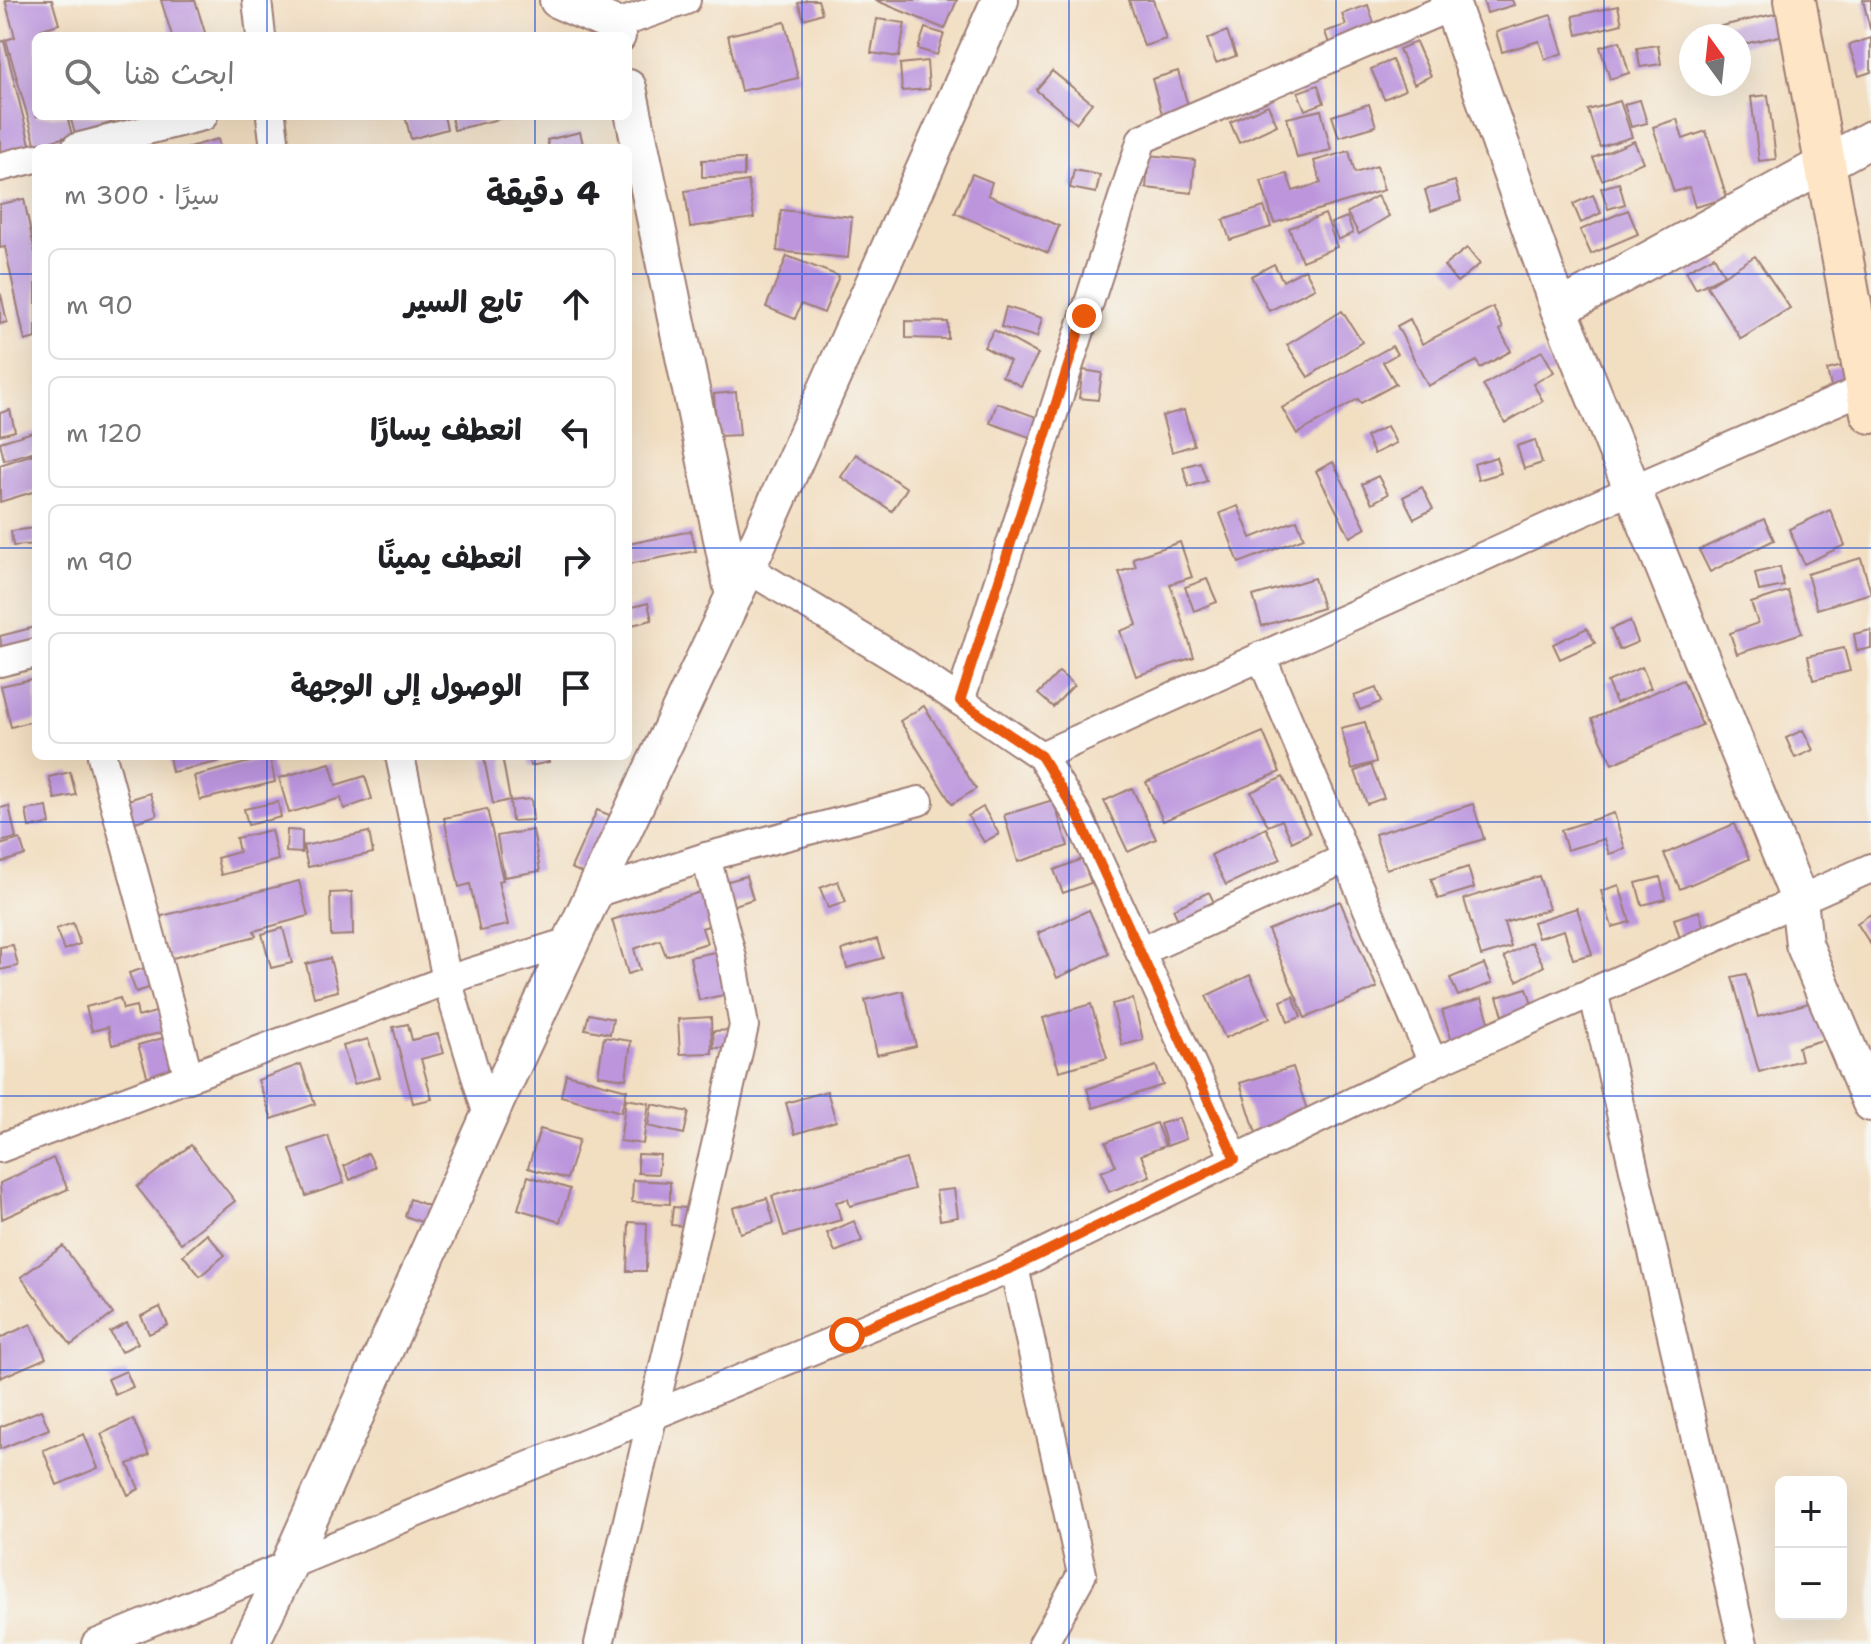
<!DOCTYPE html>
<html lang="ar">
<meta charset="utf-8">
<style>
body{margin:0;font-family:"Shantell Sans","Playpen Sans Arabic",sans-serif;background:#f2f2f2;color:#202124;direction:rtl}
.controls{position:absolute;right:24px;bottom:24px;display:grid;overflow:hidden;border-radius:12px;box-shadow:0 8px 32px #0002}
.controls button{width:72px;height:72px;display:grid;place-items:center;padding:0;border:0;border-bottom:2px solid #e0e0e0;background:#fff;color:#202124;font:40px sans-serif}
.compass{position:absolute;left:1679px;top:24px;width:72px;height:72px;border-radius:50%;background:#fff;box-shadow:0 8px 32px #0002;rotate:345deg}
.stop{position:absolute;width:24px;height:24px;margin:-18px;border:6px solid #ea580c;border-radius:50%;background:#fff}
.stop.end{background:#ea580c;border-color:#fff;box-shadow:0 2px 8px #0008}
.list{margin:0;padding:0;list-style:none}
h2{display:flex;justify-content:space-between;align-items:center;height:104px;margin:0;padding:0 32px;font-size:34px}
h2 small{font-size:26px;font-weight:400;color:#757577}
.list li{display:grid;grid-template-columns:52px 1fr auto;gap:24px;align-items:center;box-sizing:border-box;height:112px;margin:0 16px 16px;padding:0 16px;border:2px solid #e0e0e0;border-radius:12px}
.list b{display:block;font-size:30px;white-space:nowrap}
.list em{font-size:26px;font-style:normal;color:#757577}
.icon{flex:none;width:44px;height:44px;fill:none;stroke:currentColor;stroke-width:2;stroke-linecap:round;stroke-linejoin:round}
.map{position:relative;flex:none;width:1871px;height:1644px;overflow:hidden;direction:ltr}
.search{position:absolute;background:#fff;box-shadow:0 8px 32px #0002;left:32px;top:32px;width:600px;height:88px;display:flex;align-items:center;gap:20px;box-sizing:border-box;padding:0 28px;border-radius:12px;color:#757577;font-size:30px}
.panel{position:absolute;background:#fff;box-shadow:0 8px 32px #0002;left:32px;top:144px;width:600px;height:616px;border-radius:12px;direction:rtl}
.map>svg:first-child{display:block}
.building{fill:#bc95dd}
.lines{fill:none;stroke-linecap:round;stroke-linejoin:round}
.minor-casing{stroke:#9e7e76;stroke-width:32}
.tertiary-casing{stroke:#9e7e76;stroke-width:40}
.secondary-casing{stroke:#9e7e76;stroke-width:44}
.minor{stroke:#fff;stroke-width:28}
.tertiary{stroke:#fff;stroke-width:36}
.secondary{stroke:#fee5c5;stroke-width:40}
.route{stroke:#ea580c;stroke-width:10}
.grid{fill:none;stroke:#1d4ed8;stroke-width:2;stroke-opacity:0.55}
</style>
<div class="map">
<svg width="1871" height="1644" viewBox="0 0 1871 1644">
<rect width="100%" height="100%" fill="#f6f6f2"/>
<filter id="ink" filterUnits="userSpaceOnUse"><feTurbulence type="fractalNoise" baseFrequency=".0125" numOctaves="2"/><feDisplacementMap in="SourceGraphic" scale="16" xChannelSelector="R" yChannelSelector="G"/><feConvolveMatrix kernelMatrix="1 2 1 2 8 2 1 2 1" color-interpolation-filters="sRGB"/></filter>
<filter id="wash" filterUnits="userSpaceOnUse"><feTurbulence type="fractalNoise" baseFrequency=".006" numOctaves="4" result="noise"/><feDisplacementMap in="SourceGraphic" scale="32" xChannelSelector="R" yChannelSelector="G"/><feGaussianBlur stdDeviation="1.8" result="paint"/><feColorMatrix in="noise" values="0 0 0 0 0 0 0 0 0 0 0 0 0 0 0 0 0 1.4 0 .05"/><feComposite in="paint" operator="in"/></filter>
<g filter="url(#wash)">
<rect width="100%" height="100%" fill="#f2dec1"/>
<g id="blocks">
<g class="building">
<polygon points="5,0 52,0 59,24 42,29 44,36 36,36 36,116 67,116 72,135 36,146 6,40 15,37"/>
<polygon points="161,0 195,0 206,36 172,36"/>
<polygon points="807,0 818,0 822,13 804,19 798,3"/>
<polygon points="875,0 957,0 945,29"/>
<polygon points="1129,0 1153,0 1166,39 1144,46"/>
<polygon points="1483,0 1512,0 1514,5 1487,13"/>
<polygon points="1863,0 1871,0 1871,29 1870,29"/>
<polygon points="1368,5 1379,39 1333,55 1325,32 1346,25 1342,14"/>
<polygon points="1618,6 1622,24 1577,35 1573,16"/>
<polygon points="1779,13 1784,35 1739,45 1739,36 1710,36 1708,29"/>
<polygon points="1551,15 1563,53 1545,59 1539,41 1502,52 1496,32"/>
<polygon points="877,19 905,23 899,57 871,53"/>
<polygon points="785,22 798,78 741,91 728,35"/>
<polygon points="925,28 944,34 937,55 918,49"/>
<polygon points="1227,31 1236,56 1216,63 1207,39"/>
<polygon points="1871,38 1871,72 1859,76 1849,45"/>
<polygon points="4,41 31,148 0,155 0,42"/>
<polygon points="1620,41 1629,73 1610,79 1600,47"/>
<polygon points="1416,42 1431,76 1414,84 1399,49"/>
<polygon points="1658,45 1661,64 1640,67 1637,48"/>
<polygon points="1392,60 1405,90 1384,99 1371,69"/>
<polygon points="927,61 929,89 902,91 900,64"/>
<polygon points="1052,71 1092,103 1076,123 1036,90"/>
<polygon points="1178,71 1191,116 1165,124 1152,79"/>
<polygon points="1318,85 1324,103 1305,110 1298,92"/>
<polygon points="1768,95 1776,159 1759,161 1751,97"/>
<polygon points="1640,100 1647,123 1631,127 1624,104"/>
<polygon points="1620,101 1632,137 1600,147 1588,110"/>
<polygon points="1369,104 1376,126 1339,137 1332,116"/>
<polygon points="1268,105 1277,125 1239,143 1230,122"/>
<polygon points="1321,110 1331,150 1297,158 1287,118"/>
<polygon points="70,116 109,116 111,123 75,134"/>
<polygon points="405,116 444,116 447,129 411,139"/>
<polygon points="451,116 507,116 507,117 454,130"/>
<polygon points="1677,119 1683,139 1706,131 1727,198 1695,207 1689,187 1674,192 1653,127"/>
<polygon points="580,132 584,148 549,148 547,140"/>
<polygon points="218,139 220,148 190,148 189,147"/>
<polygon points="1634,141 1643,162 1602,180 1593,158"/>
<polygon points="1349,151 1355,173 1377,166 1384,190 1274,223 1261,181 1287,174 1293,191 1321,183 1314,161"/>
<polygon points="1149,155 1195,160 1192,193 1146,188"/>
<polygon points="744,159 744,176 702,177 702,160"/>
<polygon points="1074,170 1100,175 1096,193 1070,188"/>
<polygon points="972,174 992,182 988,195 1059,226 1048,253 955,213"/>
<polygon points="748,181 754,218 690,227 685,191"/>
<polygon points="1455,181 1461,201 1431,211 1425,190"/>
<polygon points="1619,183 1625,204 1608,209 1601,188"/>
<polygon points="1593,195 1601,213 1581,223 1573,204"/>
<polygon points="1377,196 1389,216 1359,234 1347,213"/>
<polygon points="24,199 36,258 36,338 25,341 5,247 0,248 0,204"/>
<polygon points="1264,207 1271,227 1230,240 1223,220"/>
<polygon points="781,210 852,217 848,258 777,251"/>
<polygon points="1628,210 1638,234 1591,254 1580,230"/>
<polygon points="1325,214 1337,247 1302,261 1289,228"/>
<polygon points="1347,217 1353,233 1338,240 1331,223"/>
<polygon points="1467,248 1480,264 1457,282 1444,266"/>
<polygon points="787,256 839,276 824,313 801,304 795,319 766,307"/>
<polygon points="1714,256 1724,275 1696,289 1686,271"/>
<polygon points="1755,256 1790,308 1741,339 1707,286"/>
<polygon points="1274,264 1283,281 1305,269 1315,288 1269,311 1251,276"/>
<polygon points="1,295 7,322 0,324 0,296"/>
<polygon points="1006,307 1042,318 1037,337 1001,327"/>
<polygon points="1493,307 1503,328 1500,330 1511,351 1480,368 1477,361 1428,386 1397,326 1410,319 1422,344"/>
<polygon points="1342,311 1362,342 1308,377 1287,345"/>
<polygon points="906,321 948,322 948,339 906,338"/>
<polygon points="994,330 1038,354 1021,386 1002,376 1010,361 984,347"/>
<polygon points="1392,346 1397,354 1383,362 1396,384 1361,403 1358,399 1297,434 1282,408"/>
<polygon points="1542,351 1554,372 1533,384 1543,401 1505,423 1483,385"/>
<polygon points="1846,365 1851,386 1832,391 1827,370"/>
<polygon points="1083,370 1102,373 1098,400 1079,398"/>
<polygon points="736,392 740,435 717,436 714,394"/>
<polygon points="997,403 1056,424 1049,444 990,423"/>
<polygon points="10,410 15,431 0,435 0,413"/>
<polygon points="1184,410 1194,445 1172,452 1162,416"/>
<polygon points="1387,426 1396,443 1374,454 1366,437"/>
<polygon points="36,431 36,451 4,460 0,442"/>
<polygon points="1535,440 1542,463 1524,469 1517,446"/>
<polygon points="36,453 36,491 0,502 0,465"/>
<polygon points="856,454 907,488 892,511 841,477"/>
<polygon points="1496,457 1501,473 1478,480 1474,464"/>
<polygon points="1200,462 1207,481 1189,487 1183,467"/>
<polygon points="1333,462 1366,528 1350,537 1316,471"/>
<polygon points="1378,476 1388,494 1372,503 1362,484"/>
<polygon points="1422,487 1433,509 1414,519 1403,497"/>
<polygon points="1238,506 1251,538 1297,520 1304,538 1239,563 1220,513"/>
<polygon points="1830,510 1845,545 1804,564 1789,529"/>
<polygon points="1764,519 1774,540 1710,572 1699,550"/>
<polygon points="34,528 36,544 13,546 11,531"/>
<polygon points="691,531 696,551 628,564 628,544"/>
<polygon points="1180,542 1192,577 1170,584 1194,657 1136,676 1120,631 1137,625 1119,572 1136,567 1133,558"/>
<polygon points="1861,558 1871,593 1817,609 1807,574"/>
<polygon points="1780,567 1784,586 1759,591 1755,573"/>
<polygon points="1314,578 1323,608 1262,626 1253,596"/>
<polygon points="1207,579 1217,602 1194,611 1185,587"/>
<polygon points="1788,591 1802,633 1737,654 1730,633 1758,623 1751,603"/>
<polygon points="648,603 652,620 628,626 628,608"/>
<polygon points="1630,621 1638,642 1619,650 1611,629"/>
<polygon points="35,627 36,653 3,660 0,636"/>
<polygon points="1587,628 1595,643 1560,659 1553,644"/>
<polygon points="1871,630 1871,648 1857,651 1854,634"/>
<polygon points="1844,648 1850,671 1813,680 1808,656"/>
<polygon points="1642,667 1651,688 1616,703 1607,682"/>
<polygon points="1059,672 1074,685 1053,707 1038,694"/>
<polygon points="36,678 36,720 11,727 1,686"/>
<polygon points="1683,680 1702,725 1612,764 1592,719"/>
<polygon points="1376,688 1381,702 1360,710 1354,696"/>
<polygon points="924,706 976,789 952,804 900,721"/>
<polygon points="1365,722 1376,762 1352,769 1341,728"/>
<polygon points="1803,730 1813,750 1795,758 1786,738"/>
<polygon points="1263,732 1280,772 1163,821 1146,782"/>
<polygon points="169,756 217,756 218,762 172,772"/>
<polygon points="502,756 510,800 493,804 484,758"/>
<polygon points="528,756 547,756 549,762 530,766"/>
<polygon points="270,757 275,782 200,800 194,776"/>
<polygon points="330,763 336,785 365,776 372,799 344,809 341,798 289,813 279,778"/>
<polygon points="1371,765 1384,798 1367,804 1355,771"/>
<polygon points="70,772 76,795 55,799 49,777"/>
<polygon points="1283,777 1310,833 1292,842 1282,820 1268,826 1251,792"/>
<polygon points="1132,788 1156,839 1128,852 1104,801"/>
<polygon points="150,793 157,815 132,823 125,801"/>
<polygon points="531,799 533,820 512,821 510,801"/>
<polygon points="1053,800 1068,846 1018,862 1004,815"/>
<polygon points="278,802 281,817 248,825 244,809"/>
<polygon points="1473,804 1484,839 1386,869 1375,834"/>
<polygon points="9,806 16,838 0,842 0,808"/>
<polygon points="47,807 50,824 29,827 26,810"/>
<polygon points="983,807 999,834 984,842 968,816"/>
<polygon points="487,809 503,880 498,881 508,925 480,931 470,884 459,887 444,818"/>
<polygon points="597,810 612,816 586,875 571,868"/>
<polygon points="1614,813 1625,849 1609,854 1604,839 1567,850 1561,830"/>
<polygon points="1734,824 1749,859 1680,889 1664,854"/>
<polygon points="1266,828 1281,859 1226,885 1211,855"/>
<polygon points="271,830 278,860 221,875 217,858 239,852 236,838"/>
<polygon points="287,830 302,831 302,853 286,852"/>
<polygon points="533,830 540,871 504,877 497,836"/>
<polygon points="369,832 373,853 308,867 303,846"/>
<polygon points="20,839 25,855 0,863 0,845"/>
<polygon points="1082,859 1091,883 1063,893 1054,870"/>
<polygon points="1468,867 1474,888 1438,899 1431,879"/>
<polygon points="746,876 753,899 729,907 722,883"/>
<polygon points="1539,876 1549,909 1504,923 1511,947 1481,956 1464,899"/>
<polygon points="1660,877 1666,899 1642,905 1636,883"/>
<polygon points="299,881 308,916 254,931 256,936 169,959 158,917"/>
<polygon points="838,881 846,902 828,908 820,888"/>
<polygon points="1619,885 1630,922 1612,927 1601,891"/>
<polygon points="707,890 717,923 702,928 707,943 666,956 660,940 634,949 640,970 628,974 612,920"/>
<polygon points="352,892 353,935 331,936 330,893"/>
<polygon points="1209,892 1219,913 1183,930 1173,909"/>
<polygon points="1340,901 1377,988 1305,1018 1268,930"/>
<polygon points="1577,908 1592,954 1573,959 1564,930 1538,938 1533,922"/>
<polygon points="1089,910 1109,954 1057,978 1038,933"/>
<polygon points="1699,911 1707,938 1682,945 1674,919"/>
<polygon points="1871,914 1871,945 1857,923"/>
<polygon points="73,923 80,944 64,950 56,929"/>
<polygon points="283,928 292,963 271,968 262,934"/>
<polygon points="877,939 883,958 847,968 842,950"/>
<polygon points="1531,942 1544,966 1517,981 1504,957"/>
<polygon points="13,945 18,966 0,970 0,947"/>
<polygon points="720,951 729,994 699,1000 690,957"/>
<polygon points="330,958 338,991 314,997 306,964"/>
<polygon points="1484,964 1492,983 1458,996 1450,978"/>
<polygon points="148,967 155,986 136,992 129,973"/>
<polygon points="1746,974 1758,1017 1816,1001 1826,1039 1798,1047 1801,1060 1759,1072 1732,977"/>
<polygon points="1250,975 1270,1018 1225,1038 1206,996"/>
<polygon points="1527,988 1536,1018 1507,1027 1497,997"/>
<polygon points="903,991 916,1046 877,1055 865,1000"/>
<polygon points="1293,996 1301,1017 1288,1022 1281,1001"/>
<polygon points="120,998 123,1009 136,1006 138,1017 166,1009 172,1030 112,1045 108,1027 92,1031 86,1007"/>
<polygon points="1482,998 1493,1035 1454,1047 1442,1011"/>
<polygon points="1133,999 1143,1040 1122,1045 1112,1004"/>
<polygon points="1091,1004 1107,1058 1059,1071 1043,1018"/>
<polygon points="589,1014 613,1019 610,1034 585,1029"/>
<polygon points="711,1017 712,1053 680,1054 678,1019"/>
<polygon points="408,1024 412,1040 438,1034 444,1053 421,1059 432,1099 413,1103 393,1027"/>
<polygon points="734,1030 735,1047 714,1048 713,1031"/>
<polygon points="170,1036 181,1073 149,1082 138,1045"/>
<polygon points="604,1037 631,1041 626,1079 598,1075"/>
<polygon points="368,1039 380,1077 354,1084 343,1046"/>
<polygon points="301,1064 315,1104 272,1119 258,1080"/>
<polygon points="1156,1066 1163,1085 1093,1108 1087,1089"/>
<polygon points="1293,1067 1309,1116 1256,1133 1240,1083"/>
<polygon points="566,1074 627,1090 621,1112 561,1096"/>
<polygon points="827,1091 836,1121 795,1134 786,1103"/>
<polygon points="626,1099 649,1103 643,1144 620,1141"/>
<polygon points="652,1104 689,1112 684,1134 648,1126"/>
<polygon points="1179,1118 1186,1139 1167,1146 1160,1124"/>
<polygon points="1156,1123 1165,1146 1141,1155 1150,1176 1109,1192 1101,1172 1116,1166 1106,1142"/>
<polygon points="540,1129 579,1140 567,1179 528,1168"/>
<polygon points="328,1136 344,1183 306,1196 290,1149"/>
<polygon points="191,1145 235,1201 181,1243 137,1187"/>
<polygon points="368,1153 375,1167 350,1180 344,1166"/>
<polygon points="638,1154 660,1155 658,1174 638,1173"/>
<polygon points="53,1158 68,1189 2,1219 0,1183"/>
<polygon points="906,1159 914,1189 850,1206 848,1199 836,1202 841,1220 784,1236 772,1196"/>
<polygon points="528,1176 570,1189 560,1222 518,1209"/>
<polygon points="633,1180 670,1182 670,1204 632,1202"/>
<polygon points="954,1189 958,1217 940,1220 936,1191"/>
<polygon points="767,1198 774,1223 740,1233 733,1208"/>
<polygon points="410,1199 435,1208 429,1225 405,1216"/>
<polygon points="673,1207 700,1209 698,1227 671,1225"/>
<polygon points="854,1221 862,1241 835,1252 827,1233"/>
<polygon points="629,1222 647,1223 646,1271 627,1271"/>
<polygon points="207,1234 225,1255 200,1276 183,1255"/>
<polygon points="63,1246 113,1314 71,1345 21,1277"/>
<polygon points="160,1307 168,1325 149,1334 141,1316"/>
<polygon points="127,1323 138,1343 121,1352 110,1332"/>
<polygon points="31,1324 46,1358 0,1378 0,1338"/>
<polygon points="126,1371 133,1387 115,1395 108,1379"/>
<polygon points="41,1410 49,1429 0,1449 0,1427"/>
<polygon points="133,1419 149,1455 128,1464 139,1489 128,1495 101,1434"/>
<polygon points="84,1434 98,1468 57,1485 43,1450"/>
</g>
</g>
</g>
<g filter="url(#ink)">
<use href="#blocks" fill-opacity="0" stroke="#9e7e76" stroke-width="2"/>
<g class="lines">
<defs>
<g id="minor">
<polyline points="257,0 261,36"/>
<polyline points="615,25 686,0"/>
<polyline points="271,116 275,148"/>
<polyline points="76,148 203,116"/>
<polyline points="0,167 36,158"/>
<polyline points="747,568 907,665 1041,756 1078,816 1235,1159"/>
<polyline points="1261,656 1433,1063"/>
<polyline points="0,662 36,653"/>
<polyline points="960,701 1142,139 1452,6"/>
<polyline points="102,756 189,1078"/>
<polyline points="400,756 447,980 489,1119"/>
<polyline points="1041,756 1633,489 1871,386"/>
<polyline points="595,893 706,857 919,801"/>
<polyline points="1140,952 1346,858"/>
<polyline points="1593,991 1743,1644"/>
<polyline points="0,1148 447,980 572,941"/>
<polyline points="1014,1267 1082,1574 1043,1644"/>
<polyline points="96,1644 1014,1267 1433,1063 1871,868"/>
<polyline points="599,1644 744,1026 732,958 706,857"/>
</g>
<g id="tertiary">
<polyline points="558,0 615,25 617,36"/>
<polyline points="1450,0 1559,309 1799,899 1804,944 1871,1103"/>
<polyline points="628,88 734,596"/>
<polyline points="1559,309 1871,139"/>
<polyline points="250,1644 290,1562 496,1101 747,568 1000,0"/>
</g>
<polyline id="secondary" points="1795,0 1871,413"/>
</defs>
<use href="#minor" class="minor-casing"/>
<use href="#tertiary" class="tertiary-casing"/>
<use href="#secondary" class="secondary-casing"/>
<use href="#minor" class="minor"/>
<use href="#tertiary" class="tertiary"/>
<use href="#secondary" class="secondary"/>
</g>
</g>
<g class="lines" filter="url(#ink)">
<polyline class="route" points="847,1335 1014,1267 1235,1159 1078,816 1041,756 960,701 1084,316"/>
</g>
<path class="grid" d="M267 0V36M535 0V36M802 0V1644M1069 0V1644M1336 0V1644M1604 0V1644M267 116V148M535 116V148M0 274H36M628 274H1871M0 548H36M628 548H1871M267 756V1644M535 756V1644M0 822H1871M0 1096H1871M0 1370H1871"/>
</svg>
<div class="controls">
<button>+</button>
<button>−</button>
</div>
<svg class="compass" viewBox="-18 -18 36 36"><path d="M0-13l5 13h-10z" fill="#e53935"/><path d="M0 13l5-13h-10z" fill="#757577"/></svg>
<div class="stop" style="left:847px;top:1335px"></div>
<div class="stop end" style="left:1084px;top:316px"></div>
<div class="search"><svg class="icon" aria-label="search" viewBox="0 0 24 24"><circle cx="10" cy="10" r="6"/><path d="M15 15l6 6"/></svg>ابحث هنا</div>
<section class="panel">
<h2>4 دقيقة<small>سيرًا · 300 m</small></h2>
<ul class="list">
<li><svg class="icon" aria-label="ahead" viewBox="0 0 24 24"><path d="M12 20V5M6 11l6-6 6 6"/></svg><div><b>تابع السير</b></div><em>90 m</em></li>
<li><svg class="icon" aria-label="left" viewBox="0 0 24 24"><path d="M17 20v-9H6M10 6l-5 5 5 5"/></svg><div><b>انعطف يسارًا</b></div><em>120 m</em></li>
<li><svg class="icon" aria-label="right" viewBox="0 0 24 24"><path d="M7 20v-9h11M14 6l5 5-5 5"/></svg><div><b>انعطف يمينًا</b></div><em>90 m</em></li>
<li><svg class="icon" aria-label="arrive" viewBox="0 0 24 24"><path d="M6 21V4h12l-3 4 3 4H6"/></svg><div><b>الوصول إلى الوجهة</b></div></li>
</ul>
</section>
</div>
